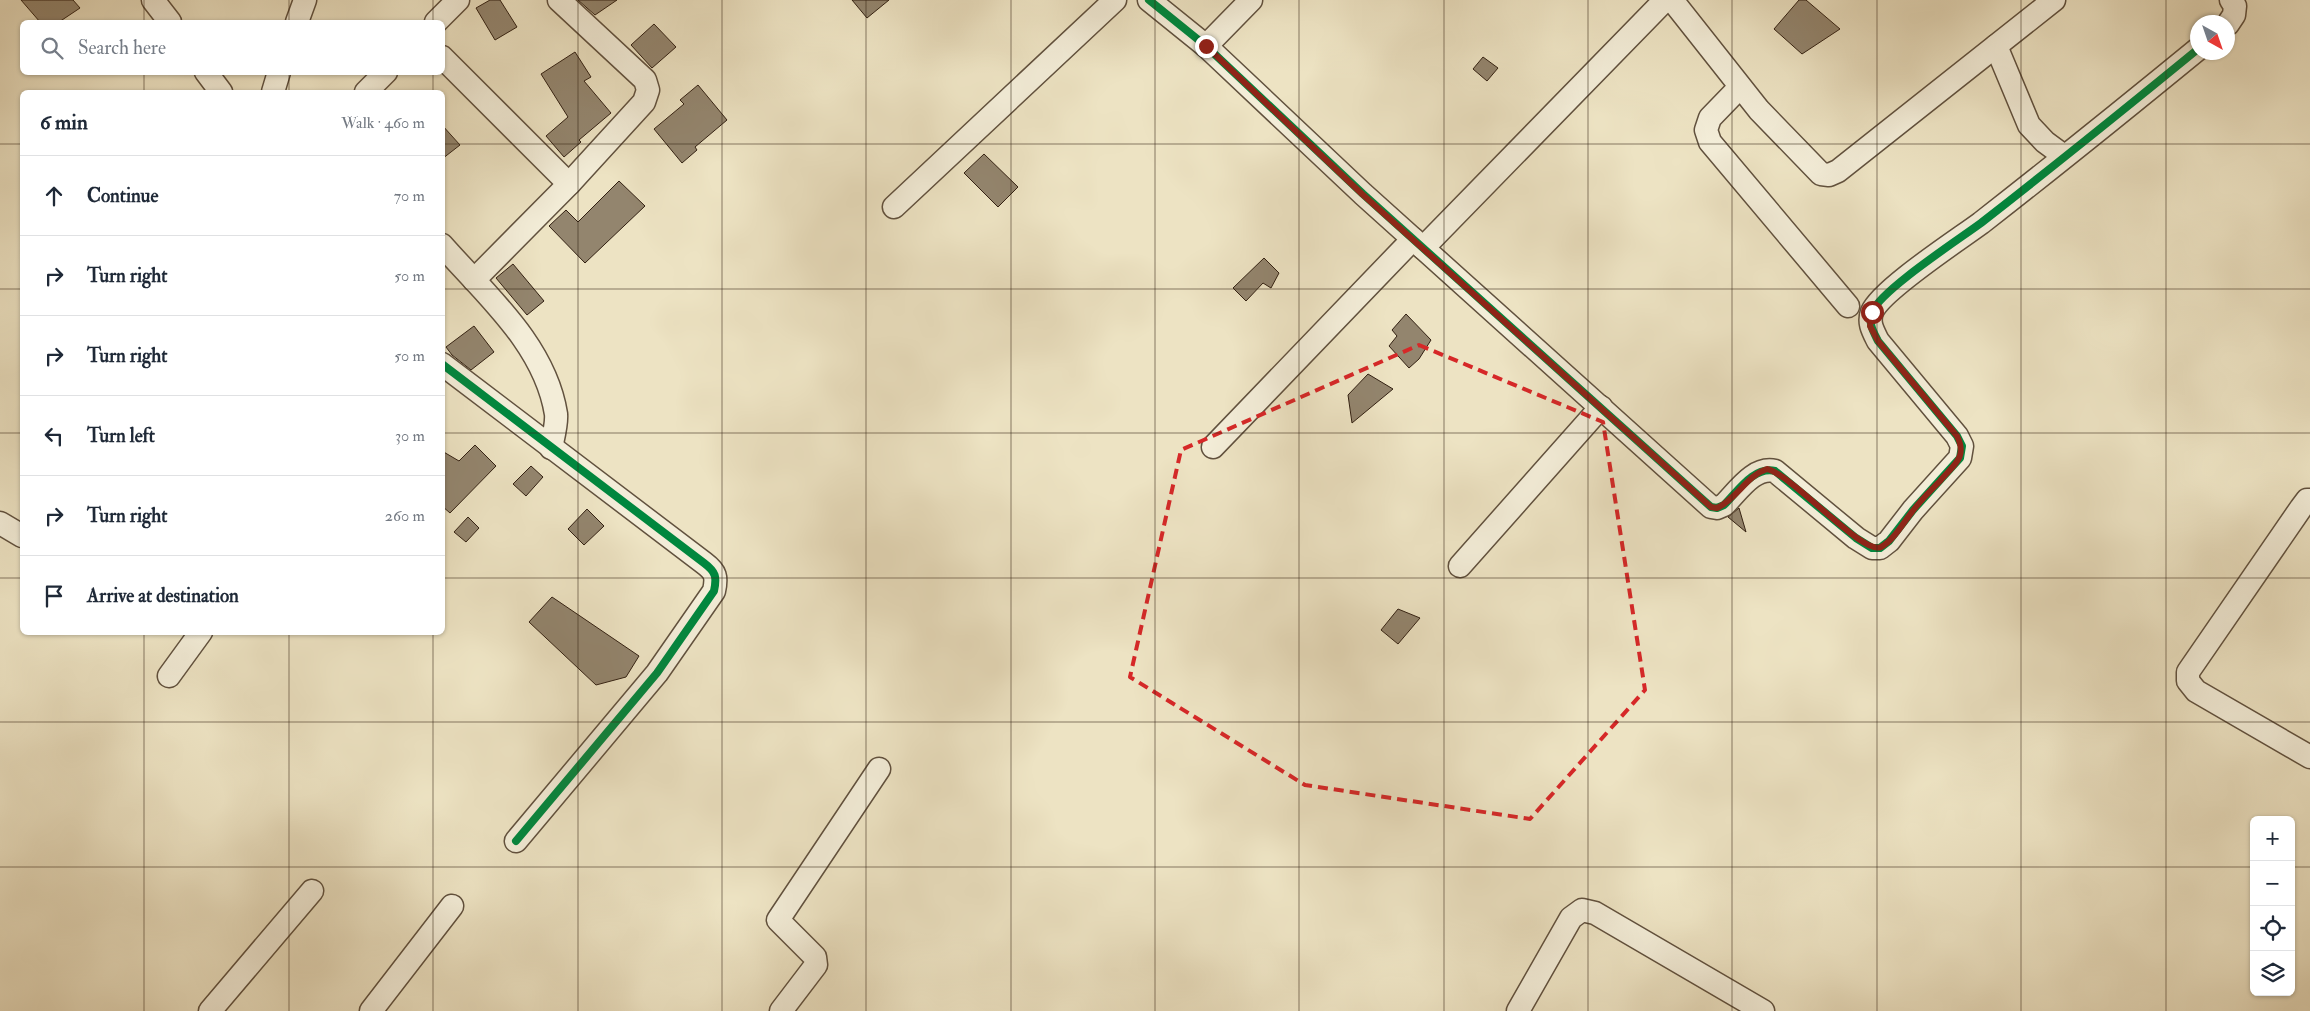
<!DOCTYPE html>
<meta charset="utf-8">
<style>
body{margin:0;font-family:"IM FELL Double Pica",serif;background:#f6f6f7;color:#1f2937}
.controls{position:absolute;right:15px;bottom:15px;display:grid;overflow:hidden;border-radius:8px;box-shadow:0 1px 4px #0004}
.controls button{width:45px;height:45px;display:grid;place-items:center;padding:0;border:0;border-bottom:1px solid #e0e1e3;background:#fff;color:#1f2937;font:25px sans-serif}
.compass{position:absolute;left:2190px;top:15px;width:45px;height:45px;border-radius:50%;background:#fff;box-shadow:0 1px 4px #0004;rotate:140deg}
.stop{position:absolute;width:15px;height:15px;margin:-11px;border:4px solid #8f2418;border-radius:50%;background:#fff}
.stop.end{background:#8f2418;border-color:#fff;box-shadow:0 1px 5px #0008}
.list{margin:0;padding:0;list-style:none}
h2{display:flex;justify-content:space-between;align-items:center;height:65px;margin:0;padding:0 20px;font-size:21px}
h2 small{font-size:16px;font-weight:400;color:#747a83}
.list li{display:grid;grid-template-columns:32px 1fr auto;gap:15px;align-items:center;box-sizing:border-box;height:80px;padding:0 20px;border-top:1px solid #e0e1e3}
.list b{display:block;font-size:19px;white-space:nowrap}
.list em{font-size:16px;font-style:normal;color:#747a83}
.icon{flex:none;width:28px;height:28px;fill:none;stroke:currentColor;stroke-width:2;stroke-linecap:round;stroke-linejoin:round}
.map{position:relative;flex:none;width:2310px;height:1011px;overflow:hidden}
.search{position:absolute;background:#fff;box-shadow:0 1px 4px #0004;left:20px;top:20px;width:425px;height:55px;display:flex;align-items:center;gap:12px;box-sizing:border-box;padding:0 18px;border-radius:8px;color:#747a83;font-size:19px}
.panel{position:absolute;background:#fff;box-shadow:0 1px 4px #0004;left:20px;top:90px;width:425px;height:545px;border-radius:8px}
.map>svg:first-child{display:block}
.building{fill:#93856e;stroke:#322012}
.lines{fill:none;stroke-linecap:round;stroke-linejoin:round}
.minor-casing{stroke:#61513e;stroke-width:25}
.minor{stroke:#f3edd8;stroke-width:22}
.cycleway-casing{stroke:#f3edd8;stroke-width:11}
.cycleway{stroke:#00873e;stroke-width:8}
.route{stroke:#8f2418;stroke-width:6}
.marked{fill:none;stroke:#d62828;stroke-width:4;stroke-dasharray:10 6;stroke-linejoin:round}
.grid{fill:none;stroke:#322012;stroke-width:1;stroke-opacity:0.55}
</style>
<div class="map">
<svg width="2310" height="1011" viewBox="0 0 2310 1011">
<rect width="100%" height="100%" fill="#ede3c3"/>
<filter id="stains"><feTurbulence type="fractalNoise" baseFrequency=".004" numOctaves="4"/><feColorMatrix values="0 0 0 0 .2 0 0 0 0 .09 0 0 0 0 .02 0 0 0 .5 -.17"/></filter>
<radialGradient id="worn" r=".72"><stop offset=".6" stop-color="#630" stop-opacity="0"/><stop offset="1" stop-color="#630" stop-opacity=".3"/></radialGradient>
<g class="building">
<polygon points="21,0 73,0 80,8 59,22 40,22"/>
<polygon points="490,0 500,0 517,27 495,40 476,8"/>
<polygon points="578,0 617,0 595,15"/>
<polygon points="852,0 889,0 867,18"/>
<polygon points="1799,0 1806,0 1840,29 1802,54 1774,29"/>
<polygon points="654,24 676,47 652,68 631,45"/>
<polygon points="575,52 591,77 584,81 611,113 579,140 581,142 564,157 546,136 568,117 541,74"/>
<polygon points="1483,57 1498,68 1487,81 1473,69"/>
<polygon points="698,85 727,120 695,147 697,150 682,163 654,129 684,104 680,100"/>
<polygon points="442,125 460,145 442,159"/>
<polygon points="984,154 1018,187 998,207 964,173"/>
<polygon points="619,181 645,206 585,263 549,226 566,210 578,222"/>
<polygon points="1264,258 1279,273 1271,288 1263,283 1246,301 1233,288"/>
<polygon points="513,264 544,301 527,315 496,278"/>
<polygon points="1406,314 1431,340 1419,359 1409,368 1389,346 1397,336 1392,330"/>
<polygon points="474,326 494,352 471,370 452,355 446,347"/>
<polygon points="1368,374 1393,389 1352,423 1348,395"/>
<polygon points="475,445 496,466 450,513 442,506 442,451 459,461"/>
<polygon points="531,466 543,477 526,496 513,484"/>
<polygon points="1739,508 1746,532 1728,517"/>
<polygon points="587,509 604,526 584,545 568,529"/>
<polygon points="468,517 479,528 466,542 454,532"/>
<polygon points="552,597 639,656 626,677 596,685 529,622"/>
<polygon points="1398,609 1420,618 1398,644 1381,630"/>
</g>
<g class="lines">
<defs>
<g id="minor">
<polyline points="153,0 170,22"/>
<path d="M1149 0 1206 46 1363 194 1711 507 1717 508 1724 505C1738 491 1754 466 1775 471L1856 538 1872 548H1880L1889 541 1913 510 1960 458 1962 446 1957 436 1878 341C1873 331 1868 323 1872 312 1881 290 1958 240 1981 223 2054 166 2126 108 2198 49"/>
<polyline points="1672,0 1759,110 1821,174 1829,175 1838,171 2054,0"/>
<polyline points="297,22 305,0"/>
<polyline points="436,22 458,0"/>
<polyline points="2228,24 2234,15 2235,6 2231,0"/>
<polyline points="1206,46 1251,0"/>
<polyline points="1996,46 2029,125 2045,142 2064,156"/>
<polyline points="442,57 569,184"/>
<polyline points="206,72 221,92"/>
<polyline points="1740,87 1710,118 1706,130 1710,142 1848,306"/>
<polyline points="273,92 279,72"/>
<polyline points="366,92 386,72"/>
<polyline points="894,207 1115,0"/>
<path d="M442 245C486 295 545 345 556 414 557 424 553 438 551 448"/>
<polyline points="1423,248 1665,0"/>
<polyline points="474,280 569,184 644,102 648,90 645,80 559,0"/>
<path d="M442 364 704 563C716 572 717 577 714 591L657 673 516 841"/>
<polyline points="1213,447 1413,239"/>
<polyline points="2310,500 2307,500 2301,508 2188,672 2188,681 2196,691 2310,757"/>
<polyline points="0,523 22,536"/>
<polyline points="1460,566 1601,407"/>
<polyline points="169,676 201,632"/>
<polyline points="210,1011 312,891"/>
<polyline points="371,1011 452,906"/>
<polyline points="781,1011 816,965 815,957 778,920 879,769"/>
<polyline points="1518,1011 1571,918 1582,910 1595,913 1763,1011"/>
</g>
</defs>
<use href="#minor" class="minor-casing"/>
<use href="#minor" class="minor"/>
<defs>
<g id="cycleway">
<path d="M1149 0 1206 46 1363 194 1711 507 1717 508 1724 505C1738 491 1754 466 1775 471L1856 538 1872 548H1880L1889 541 1913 510 1960 458 1962 446 1957 436 1878 341C1873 331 1868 323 1872 312 1881 290 1958 240 1981 223 2054 166 2126 108 2198 49"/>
<path d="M442 364 704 563C716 572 717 577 714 591L657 673 516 841"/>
</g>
</defs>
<use href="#cycleway" class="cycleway-casing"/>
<use href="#cycleway" class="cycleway"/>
</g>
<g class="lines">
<path class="route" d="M1206 46 1362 194 1711 507 1717 508C1737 499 1746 476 1767 469 1793 475 1863 556 1881 547 1894 540 1903 523 1912 512 1920 501 1930 491 1940 481 1953 465 1968 458 1957 436L1878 341 1870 326 1872 312"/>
</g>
<path class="marked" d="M1419 345 1603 422 1645 690 1530 819 1305 785 1130 677 1181 450Z"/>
<path class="grid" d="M144 0V22M289 0V22M433 0V22M578 0V1011M722 0V1011M866 0V1011M1011 0V1011M1155 0V1011M1299 0V1011M1444 0V1011M1588 0V1011M1732 0V1011M1877 0V1011M2021 0V1011M2166 0V1011M144 72V92M289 72V92M433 72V92M0 144H22M442 144H2310M0 289H22M442 289H2310M0 433H22M442 433H2310M0 578H22M442 578H2310M144 632V1011M289 632V1011M433 632V1011M0 722H2310M0 867H2254M2291 867H2310"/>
<rect width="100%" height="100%" filter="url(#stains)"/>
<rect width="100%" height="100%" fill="url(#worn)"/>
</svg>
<div class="controls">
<button>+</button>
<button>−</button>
<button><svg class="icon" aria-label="locate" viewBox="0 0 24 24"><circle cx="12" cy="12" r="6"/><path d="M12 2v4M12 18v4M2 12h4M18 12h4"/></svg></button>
<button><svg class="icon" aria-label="layers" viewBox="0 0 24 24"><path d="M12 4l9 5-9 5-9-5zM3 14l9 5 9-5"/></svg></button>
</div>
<svg class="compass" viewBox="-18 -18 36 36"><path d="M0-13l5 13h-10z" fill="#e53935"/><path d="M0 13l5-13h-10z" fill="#747a83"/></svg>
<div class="stop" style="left:1872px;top:312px"></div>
<div class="stop end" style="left:1206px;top:46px"></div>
<div class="search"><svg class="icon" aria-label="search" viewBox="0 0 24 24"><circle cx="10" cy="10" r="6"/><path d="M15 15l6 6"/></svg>Search here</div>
<section class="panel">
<h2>6 min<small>Walk · 460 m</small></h2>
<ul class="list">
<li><svg class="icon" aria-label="ahead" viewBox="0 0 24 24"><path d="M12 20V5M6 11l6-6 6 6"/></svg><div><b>Continue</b></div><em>70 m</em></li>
<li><svg class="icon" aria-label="right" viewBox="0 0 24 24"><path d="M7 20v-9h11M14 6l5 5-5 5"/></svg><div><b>Turn right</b></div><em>50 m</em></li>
<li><svg class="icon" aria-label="right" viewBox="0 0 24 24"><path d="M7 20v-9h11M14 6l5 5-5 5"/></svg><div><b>Turn right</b></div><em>50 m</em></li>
<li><svg class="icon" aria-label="left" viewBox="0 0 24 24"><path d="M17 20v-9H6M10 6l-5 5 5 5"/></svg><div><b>Turn left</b></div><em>30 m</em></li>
<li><svg class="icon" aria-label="right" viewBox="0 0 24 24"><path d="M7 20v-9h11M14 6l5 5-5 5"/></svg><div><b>Turn right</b></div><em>260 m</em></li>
<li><svg class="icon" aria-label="arrive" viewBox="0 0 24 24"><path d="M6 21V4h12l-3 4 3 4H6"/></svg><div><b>Arrive at destination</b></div></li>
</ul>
</section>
</div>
